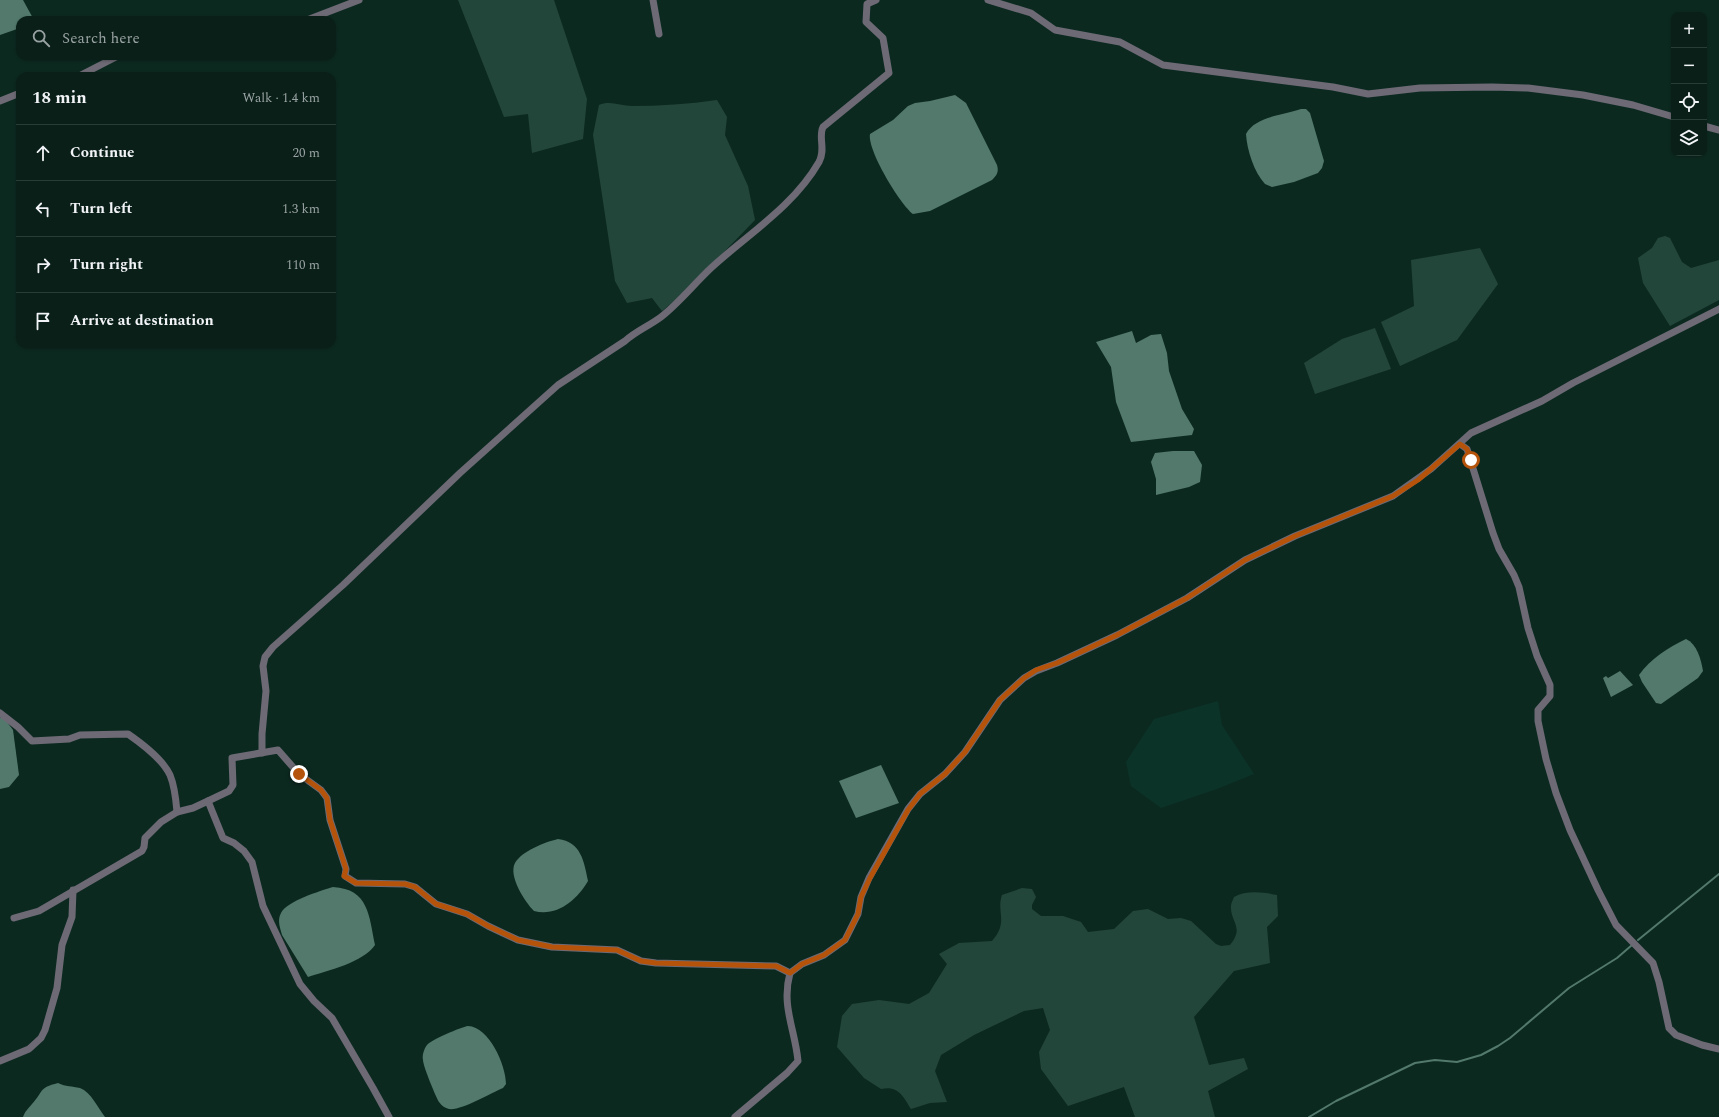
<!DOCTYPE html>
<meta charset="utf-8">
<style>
body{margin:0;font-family:Spectral,serif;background:#172c25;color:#f1f3f6}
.controls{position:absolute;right:12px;top:12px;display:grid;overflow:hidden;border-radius:8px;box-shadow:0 1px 3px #0004}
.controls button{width:36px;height:36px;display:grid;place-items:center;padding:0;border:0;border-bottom:1px solid #293d37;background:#091f18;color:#f1f3f6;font:20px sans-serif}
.stop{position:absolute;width:12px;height:12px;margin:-9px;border:3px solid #b45309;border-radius:50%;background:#fff}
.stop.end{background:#b45309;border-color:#fff;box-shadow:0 1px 4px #0008}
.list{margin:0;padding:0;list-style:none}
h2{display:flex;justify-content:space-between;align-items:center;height:52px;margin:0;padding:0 16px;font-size:17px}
h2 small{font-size:13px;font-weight:400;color:#99a2a2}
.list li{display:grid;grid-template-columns:26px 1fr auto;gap:12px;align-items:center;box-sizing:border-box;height:56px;padding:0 16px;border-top:1px solid #293d37}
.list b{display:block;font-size:15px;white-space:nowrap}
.list em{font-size:13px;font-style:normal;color:#99a2a2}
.icon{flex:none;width:22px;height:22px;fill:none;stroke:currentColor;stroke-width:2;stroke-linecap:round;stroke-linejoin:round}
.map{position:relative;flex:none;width:1719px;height:1117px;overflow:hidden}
.search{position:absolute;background:#091f18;box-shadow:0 1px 3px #0004;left:16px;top:16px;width:320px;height:44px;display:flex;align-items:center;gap:10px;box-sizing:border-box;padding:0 14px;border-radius:12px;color:#99a2a2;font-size:15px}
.panel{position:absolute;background:#091f18;box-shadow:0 1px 3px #0004;left:16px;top:72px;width:320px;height:276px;border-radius:12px}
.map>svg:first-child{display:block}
.built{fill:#0b3328}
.green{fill:#23463b}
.water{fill:#52796c}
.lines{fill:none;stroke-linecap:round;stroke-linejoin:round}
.stream{stroke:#52796c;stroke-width:2}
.minor{stroke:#6d6a75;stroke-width:7}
.route{stroke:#b45309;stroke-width:5}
</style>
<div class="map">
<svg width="1719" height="1117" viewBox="0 0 1719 1117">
<rect width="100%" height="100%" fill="#0c2920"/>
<polygon class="built" points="1218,701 1222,725 1254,774 1217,789 1161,808 1131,786 1126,762 1154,719"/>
<g class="green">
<polygon points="458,0 554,0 587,99 583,139 532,153 528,114 504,117"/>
<path d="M717 100 727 117 725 135 748 186 755 220 687 290 662 311 652 298 627 303 615 281 593 135 599 105C610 100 620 106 632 106 660 106 689 104 717 100Z"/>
<polygon points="1665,236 1670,238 1682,262 1691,268 1719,260 1719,300 1670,326 1643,283 1638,258 1652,248 1658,238"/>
<polygon points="1480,248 1498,284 1457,340 1400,366 1381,322 1414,306 1411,260"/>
<polygon points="1375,328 1391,369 1315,394 1304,363 1342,339"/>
<path d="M1022 888 1032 889 1036 897 1032 905V909L1041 916H1063L1081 922 1088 932 1114 929 1133 911 1148 909 1168 919 1181 918 1191 921 1216 944 1221 946 1230 945C1245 927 1230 922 1231 906 1231 903 1233 900 1234 897 1246 890 1263 892 1277 895L1278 916 1267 927 1270 963 1234 971 1194 1017 1209 1065 1244 1058 1248 1069 1208 1091 1215 1117H1135L1124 1087 1068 1106 1041 1069 1039 1052 1050 1030 1043 1008 1024 1011 974 1035 941 1055 935 1071 947 1102 930 1103 911 1109C903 1096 898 1085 881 1089L864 1078 837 1047 842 1016 852 1004 879 1000 909 1004 929 993 947 964 939 954 959 943 992 941C1009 922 996 912 1002 895Z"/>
</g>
<g class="water">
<polygon points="0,0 23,0 34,20 20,20 20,28 0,35"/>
<path d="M955 95 966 103 997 165C999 172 997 175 992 180L930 211 913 214C900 204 867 150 870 134L893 120 908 106 915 103 930 101Z"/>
<path d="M1301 109H1306L1310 113 1324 161 1322 168 1318 173 1294 182 1272 187 1265 184C1254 172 1247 150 1246 134 1255 116 1285 115 1301 109Z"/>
<polygon points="1132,331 1136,343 1151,335 1161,334 1167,353 1169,371 1182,409 1194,429 1192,435 1131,442 1116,402 1111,367 1096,342"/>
<polygon points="1173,451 1194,451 1202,465 1200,482 1189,487 1156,495 1156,479 1151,462 1155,453"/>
<path d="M1686 639C1697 644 1701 659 1703 671L1698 678 1661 704 1656 703 1642 682 1639 675C1650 659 1669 647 1686 639Z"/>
<polygon points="1620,671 1633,685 1611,697 1603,678 1606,676 1608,678"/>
<polygon points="0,718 4,718 13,730 19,775 9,787 0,789"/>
<polygon points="881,765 899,803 856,818 839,781"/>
<path d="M558 839C581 842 584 861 588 881 577 900 557 917 534 911 525 902 508 876 515 863 522 851 545 842 558 839Z"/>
<path d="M333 887C369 889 369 916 375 945 364 962 327 971 308 977L282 935C280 928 277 920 281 913 287 901 320 891 333 887Z"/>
<path d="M468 1026C489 1027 506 1065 506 1084L503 1088C491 1093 461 1111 449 1109 445 1108 442 1106 439 1102 436 1097 423 1066 423 1060 422 1055 424 1049 427 1045 431 1040 461 1027 468 1026Z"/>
<path d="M58 1083C66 1087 72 1086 80 1088 91 1092 98 1108 105 1117H23C25 1111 28 1109 32 1104 44 1091 38 1088 58 1083Z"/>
</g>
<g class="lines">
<g class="stream">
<polyline points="1638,940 1719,874"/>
<polyline points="1309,1117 1336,1101 1415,1063 1435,1060 1457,1062 1481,1055 1498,1046 1510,1038 1569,988 1617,958 1632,945"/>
</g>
<g class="minor">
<polyline points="653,0 659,34"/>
<polyline points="988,0 1031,13 1055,30 1120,42 1163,65 1333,87 1368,94 1420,88 1492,87 1528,88 1583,95 1633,105 1674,117"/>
<polyline points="307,20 359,0"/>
<polyline points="183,56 193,56"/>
<polyline points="79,76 118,56"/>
<polyline points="0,101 20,93"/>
<polyline points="1704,126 1719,130"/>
<polyline points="1460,444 1467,449 1493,533 1499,549 1514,575 1519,587 1528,628 1537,656 1550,685 1550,696 1538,710 1538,721 1546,759 1556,793 1570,830 1598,890 1616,925 1653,963 1659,982 1669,1028 1676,1035 1702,1045 1719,1049"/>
<path d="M0 713 18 727 32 741 69 739 80 735 128 734C141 743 163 760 170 775 175 787 176 800 177 812"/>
<path d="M262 753V734L266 691 263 666 265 657 273 647 343 585 460 473 558 385 625 341C636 331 649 326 661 317 679 303 694 284 711 268 748 234 793 207 819 162 826 149 818 137 823 127L889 73 883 38 866 22 867 4 876 0"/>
<polyline points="14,918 39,911 142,851 144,847 145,838 161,822 177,812 193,808 208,801"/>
<polyline points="0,1061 29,1049 41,1038 45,1030 57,988 62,945 72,917 73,890"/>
<polyline points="389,1117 373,1088 332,1018 314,1001 300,984 263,906 252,862 244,851 234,843 223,838 208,801 229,791 233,785 232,758 278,750 299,774 321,790 327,798 330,820 346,869 345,876 356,883 405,884 415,887 436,904 467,914 488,926 518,940 552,947 617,950 641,961 656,963 776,966 790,973"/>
<path d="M735 1117 787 1073 798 1061C795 1029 781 1006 790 973L802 964 824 955 845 940 858 914 861 897 869 878 908 809 920 794 945 774 965 752 1000 700 1024 678 1036 671 1057 663 1117 635 1187 598 1245 560 1295 536 1393 496 1431 469 1471 433 1542 401 1573 383 1719 309"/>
</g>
</g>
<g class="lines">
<polyline class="route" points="299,774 321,790 327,798 330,820 346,869 344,876 356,883 405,884 415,887 436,904 467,914 488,926 518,940 552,947 617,950 641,961 656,963 776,966 790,973 802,964 824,955 845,940 858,914 861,897 870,878 908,810 920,794 945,774 965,752 1000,700 1024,678 1036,670 1057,663 1117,635 1187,598 1245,560 1295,536 1393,496 1418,480 1460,444 1467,449 1471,460"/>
</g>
</svg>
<div class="controls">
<button>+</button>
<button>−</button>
<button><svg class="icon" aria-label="locate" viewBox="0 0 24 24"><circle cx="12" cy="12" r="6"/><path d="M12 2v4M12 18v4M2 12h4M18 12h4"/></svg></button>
<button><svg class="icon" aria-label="layers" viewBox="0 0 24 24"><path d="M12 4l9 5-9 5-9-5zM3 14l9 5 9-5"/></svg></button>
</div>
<div class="stop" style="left:1471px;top:460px"></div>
<div class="stop end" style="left:299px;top:774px"></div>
<div class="search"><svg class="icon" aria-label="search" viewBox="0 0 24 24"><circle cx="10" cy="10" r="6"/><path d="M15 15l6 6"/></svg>Search here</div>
<section class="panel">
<h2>18 min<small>Walk · 1.4 km</small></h2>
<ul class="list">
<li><svg class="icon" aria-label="ahead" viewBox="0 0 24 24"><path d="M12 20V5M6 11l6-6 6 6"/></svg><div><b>Continue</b></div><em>20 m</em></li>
<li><svg class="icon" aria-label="left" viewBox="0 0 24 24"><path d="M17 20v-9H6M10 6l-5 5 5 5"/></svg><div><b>Turn left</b></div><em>1.3 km</em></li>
<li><svg class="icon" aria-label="right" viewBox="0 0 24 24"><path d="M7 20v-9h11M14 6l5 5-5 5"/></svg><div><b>Turn right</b></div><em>110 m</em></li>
<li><svg class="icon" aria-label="arrive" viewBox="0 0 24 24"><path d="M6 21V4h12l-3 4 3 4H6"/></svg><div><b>Arrive at destination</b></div></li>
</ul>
</section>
</div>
